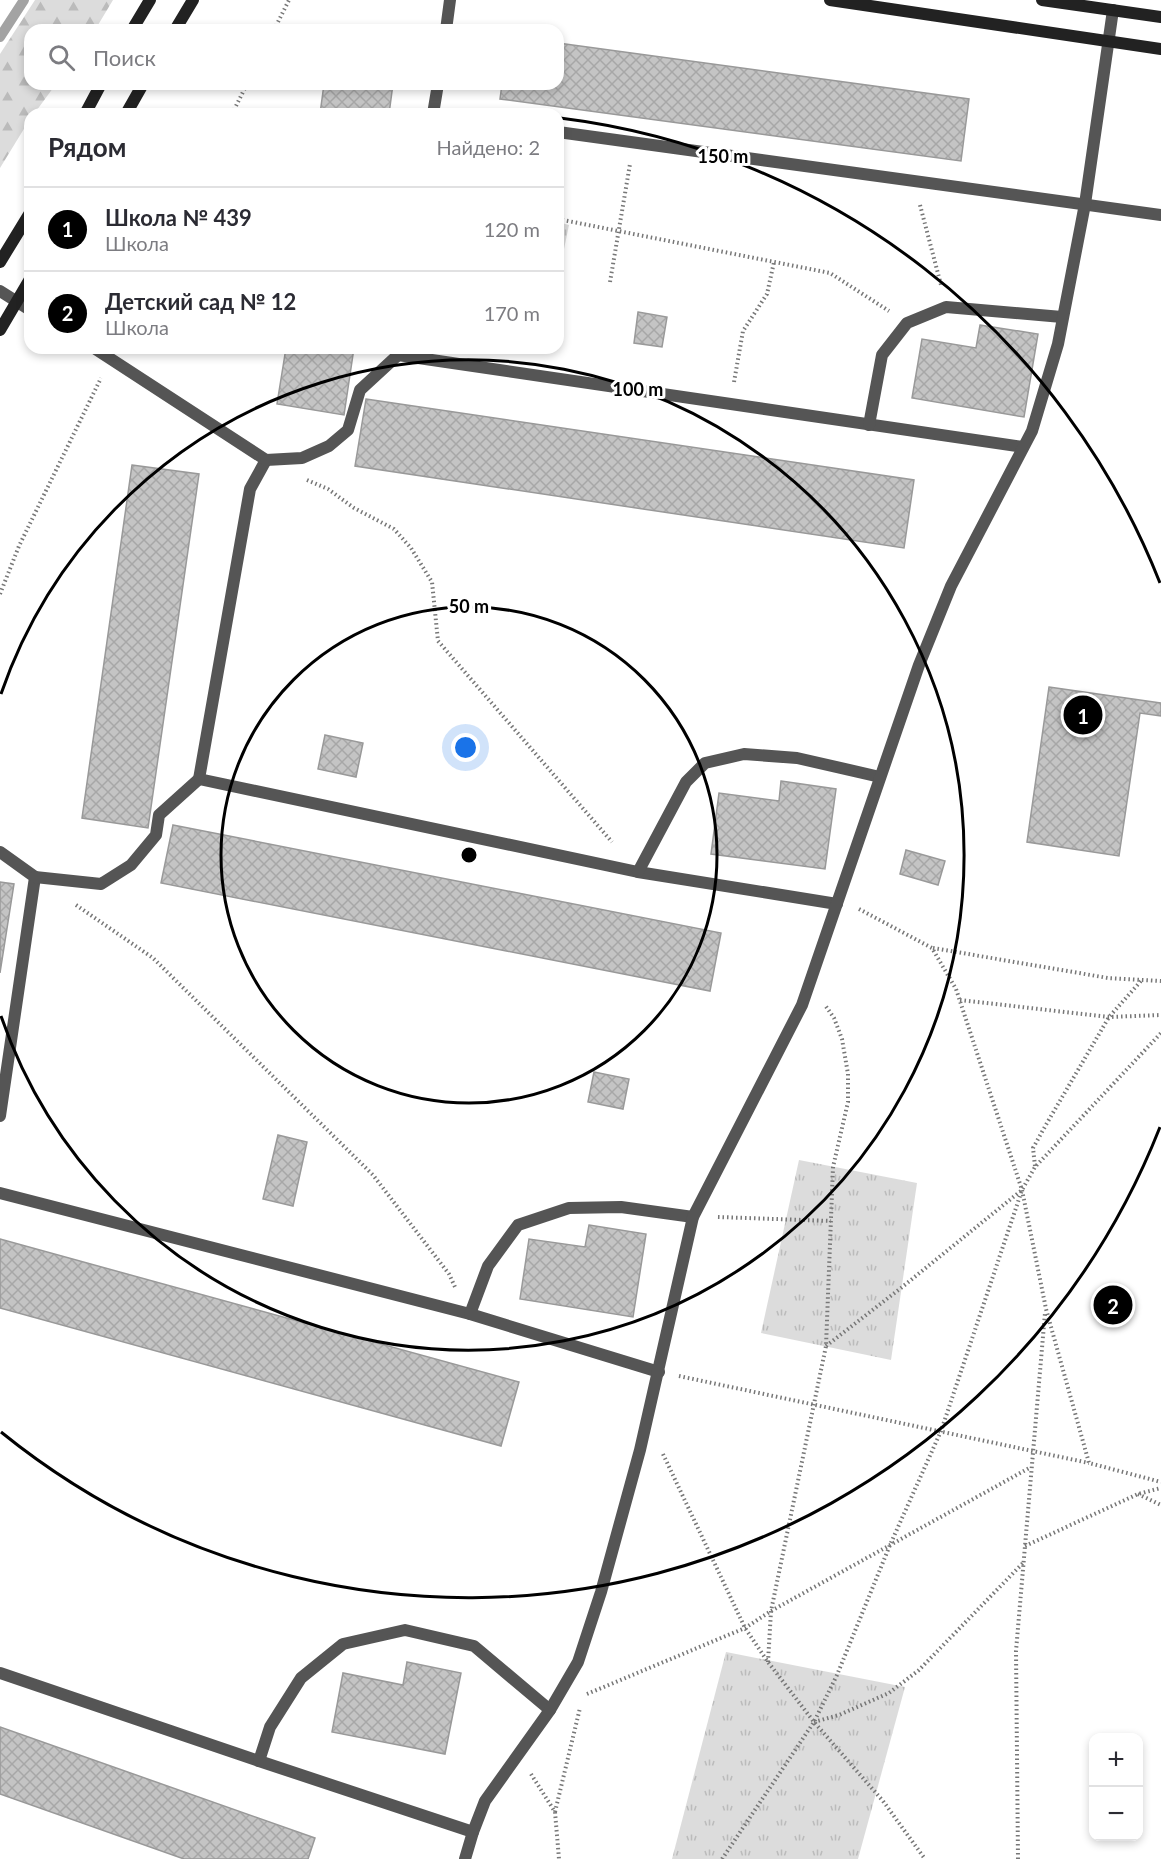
<!DOCTYPE html>
<html lang="ru">
<meta charset="utf-8">
<style>
body{margin:0;font-family:Lato,sans-serif;background:#f2f2f3;color:#2b2b33}
.controls{position:absolute;right:18px;bottom:18px;display:grid;overflow:hidden;border-radius:12px;box-shadow:0 3px 9px #0003}
.controls button{width:54px;height:54px;display:grid;place-items:center;padding:0;border:0;border-bottom:2px solid #e1e1e2;background:#fff;color:#2b2b33;font:30px sans-serif}
.you{position:absolute;left:466px;top:748px;width:21px;height:21px;margin:-15px;border:4px solid #fff;border-radius:50%;background:#1a73e8;box-shadow:0 0 0 9px #1a73e833}
.badge{display:grid;place-items:center;width:39px;height:39px;border-radius:50%;background:#000;color:#fff;font-size:20px;font-weight:700}
.pin{position:absolute;translate:-50% -50%;border:3px solid #fff;box-shadow:0 2px 6px #0006}
.list{margin:0;padding:0;list-style:none}
h2{display:flex;justify-content:space-between;align-items:center;height:78px;margin:0;padding:0 24px;font-size:26px}
h2 small{font-size:20px;font-weight:400;color:#7c7c81}
.list li{display:grid;grid-template-columns:39px 1fr auto;gap:18px;align-items:center;box-sizing:border-box;height:84px;padding:0 24px;border-top:2px solid #e1e1e2}
.list b{display:block;font-size:22px;white-space:nowrap}
.list p{margin:0;font-size:20px;white-space:nowrap;color:#7c7c81}
.list em{font-size:20px;font-style:normal;color:#7c7c81}
.icon{flex:none;width:33px;height:33px;fill:none;stroke:currentColor;stroke-width:2;stroke-linecap:round;stroke-linejoin:round}
.map{position:relative;flex:none;width:1161px;height:1859px;overflow:hidden}
.search{position:absolute;background:#fff;box-shadow:0 3px 9px #0003;left:24px;top:24px;width:540px;height:66px;display:flex;align-items:center;gap:15px;box-sizing:border-box;padding:0 21px;border-radius:18px;color:#7c7c81;font-size:22px}
.panel{position:absolute;background:#fff;box-shadow:0 3px 9px #0003;left:24px;top:108px;width:540px;height:246px;border-radius:18px}
.map>svg:first-child{display:block}
.forest{fill:url(#forest-firs)}
.park{fill:url(#park-tufts)}
.lines{fill:none;stroke-linecap:round;stroke-linejoin:round}
.stream{stroke:#a3a3a3;stroke-width:10}
.building{fill:url(#building-cross-hatch);stroke:#999;stroke-width:1.5}
.path{stroke:#777;stroke-width:4;stroke-dasharray:1.5 3;stroke-linecap:butt}
.lane{stroke:#555;stroke-width:12}
.secondary{stroke:#222;stroke-width:12}
.ring{fill:none;stroke:#000;stroke-width:3}
.centre{fill:#000;stroke:#fff;stroke-width:3}
.ring-label{font-size:18px;text-anchor:middle;font-weight:bold;fill:#000;stroke:#fff;stroke-width:6;stroke-linejoin:round;paint-order:stroke}
</style>
<div class="map">
<svg width="1161" height="1859" viewBox="0 0 1161 1859">
<defs>
<pattern id="forest-firs" width="22" height="20" patternUnits="userSpaceOnUse" patternTransform="scale(1.5)"><rect width="22" height="20" fill="#dcdcdc"/><path d="M5 1l3.5 6h-7zM16 11l3.5 6h-7z" fill="#bbb"/></pattern>
<pattern id="park-tufts" width="24" height="20" patternUnits="userSpaceOnUse" patternTransform="scale(1.5)"><rect width="24" height="20" fill="#dcdcdc"/><path d="M3 7l-1-3M5 7V3M7 7l1-3M15 17l-1-3M17 17v-4M19 17l1-3" fill="none" stroke="#bbb"/></pattern>
<pattern id="building-cross-hatch" width="8" height="8" patternUnits="userSpaceOnUse" patternTransform="scale(1.5)"><rect width="8" height="8" fill="#c4c4c4"/><path d="M0 0l8 8M0 8l8-8" fill="none" stroke="#a7a7a7"/></pattern>
</defs>
<rect width="100%" height="100%" fill="#fff"/>
<polygon class="forest" points="35,0 113,0 95,30 30,30 30,84 56,84 34,114 30,114 30,119 0,168 0,54"/>
<g class="park">
<polygon points="558,222 569,225 558,278"/>
<polygon points="799,1160 917,1183 891,1360 761,1333"/>
<polygon points="726,1652 905,1687 858,1859 672,1859"/>
</g>
<g class="lines">
<polyline class="stream" points="0,37 24,0"/>
</g>
<g class="building">
<polygon points="558,43 969,99 961,161 500,99 502,84 558,84"/>
<polygon points="324,84 393,84 389,114 320,114"/>
<polygon points="638,312 667,317 662,347 634,343"/>
<polygon points="980,325 1038,334 1024,417 912,398 922,339 976,348"/>
<polygon points="286,348 354,348 344,415 277,404"/>
<polygon points="366,399 914,480 904,548 355,466"/>
<polygon points="132,465 199,474 148,828 82,818"/>
<polygon points="1049,687 1161,703 1161,716 1140,713 1119,856 1027,842"/>
<polygon points="325,735 363,743 356,777 318,769"/>
<polygon points="781,781 836,789 825,869 711,854 719,793 779,801"/>
<polygon points="173,825 721,933 710,991 161,883"/>
<polygon points="906,850 945,861 938,885 900,874"/>
<polygon points="0,882 14,884 0,973"/>
<polygon points="594,1072 629,1079 623,1109 588,1102"/>
<polygon points="278,1135 307,1142 293,1206 263,1199"/>
<polygon points="589,1225 646,1234 633,1317 520,1299 529,1239 585,1247"/>
<polygon points="0,1239 519,1382 501,1446 0,1308"/>
<polygon points="407,1662 461,1673 445,1754 332,1732 343,1673 403,1685"/>
<polygon points="0,1727 315,1838 308,1859 184,1859 0,1794"/>
</g>
<g class="lines">
<g class="path">
<polyline points="274,30 289,0"/>
<polyline points="232,114 247,84"/>
<polyline points="920,205 941,285"/>
<polyline points="558,219 830,273 889,311"/>
<polyline points="610,282 630,164"/>
<polyline points="734,382 743,331 767,294 774,262"/>
<polyline points="307,480 328,489 354,508 394,529 411,548 432,582 438,641 612,842"/>
<polyline points="0,594 19,546 101,378"/>
<polyline points="76,905 153,958 373,1175 449,1274 455,1287"/>
<polyline points="859,909 932,948 956,989 1022,1190 1046,1309 1089,1463 1161,1482"/>
<polyline points="933,948 1108,978 1161,981"/>
<polyline points="960,1000 1109,1017 1161,1015"/>
<polyline points="1035,1166 1033,1148 1047,1123 1109,1017 1141,981"/>
<polyline points="718,1217 831,1221"/>
<polyline points="826,1346 901,1288 1022,1190 1035,1167 1161,1033"/>
<polyline points="679,1376 1089,1463"/>
<polyline points="663,1454 745,1628 768,1662 814,1722 883,1801 925,1859"/>
<polyline points="1138,1494 1161,1505"/>
<polyline points="1025,1546 1138,1494 1161,1488"/>
<polyline points="768,1662 771,1611 826,1346 833,1167 848,1102 848,1074 842,1039 834,1018 825,1005"/>
<polyline points="587,1694 745,1628 771,1611 1031,1467"/>
<polyline points="814,1722 839,1715 889,1693 919,1670 1023,1563"/>
<polyline points="531,1774 555,1812 559,1859"/>
<polyline points="555,1812 580,1708"/>
<polyline points="722,1859 814,1722 837,1675 890,1545 941,1431 1022,1190"/>
<polyline points="1018,1859 1016,1651 1045,1313"/>
</g>
<g class="lane">
<polyline points="446,30 450,0"/>
<polyline points="433,114 438,84"/>
<polyline points="558,132 1161,215"/>
<polyline points="0,291 30,310"/>
<polyline points="94,348 266,460 250,489 199,779 638,872 837,904"/>
<polyline points="399,348 398,355 1023,447"/>
<polyline points="869,425 882,355 907,323 946,307 1062,317"/>
<polyline points="266,460 302,458 329,446 348,430 360,390 398,355"/>
<polyline points="0,852 35,877 0,1116"/>
<polyline points="638,872 686,782 705,763 744,754 797,758 880,777"/>
<polyline points="35,877 101,884 131,865 156,835 159,815 199,779"/>
<polyline points="0,1193 470,1314 488,1266 518,1225 569,1208 621,1207 693,1217"/>
<polyline points="470,1314 659,1372"/>
<polyline points="0,1673 259,1761 270,1727 301,1678 343,1644 405,1630 474,1646 550,1710"/>
<polyline points="259,1761 473,1832"/>
<polyline points="465,1859 473,1832 485,1801 550,1710 578,1662 601,1592 640,1450 693,1217 802,1005 919,665 951,586 1032,431 1058,344 1085,204 1113,10"/>
</g>
<g class="secondary">
<polyline points="830,0 1161,49"/>
<polyline points="1042,0 1161,17"/>
<polyline points="132,30 150,0"/>
<polyline points="175,30 193,0"/>
<polyline points="85,114 101,84"/>
<polyline points="126,114 143,84"/>
<polyline points="0,262 30,213"/>
<polyline points="0,330 30,279"/>
</g>
</g>
<g class="ring">
<circle cx="469" cy="855" r="248"/>
<path d="M1 694A495 495 0 1 1 1 1016"/>
<path d="M1160 1127A743 743 0 0 1 1 1432M417 114A743 743 0 0 1 521 114M560 118A743 743 0 0 1 1160 583"/>
</g>
<circle cx="469" cy="855" r="9" class="centre"/>
<g class="ring-label">
<text x="723" y="163">150 m</text>
<text x="638" y="396">100 m</text>
<text x="469" y="613">50 m</text>
</g>
</svg>
<div class="controls">
<button>+</button>
<button>−</button>
</div>
<div class="you"></div>
<div class="pin badge" style="left:1083px;top:715px">1</div>
<div class="pin badge" style="left:1113px;top:1305px">2</div>
<div class="search"><svg class="icon" aria-label="search" viewBox="0 0 24 24"><circle cx="10" cy="10" r="6"/><path d="M15 15l6 6"/></svg>Поиск</div>
<section class="panel">
<h2>Рядом<small>Найдено: 2</small></h2>
<ul class="list">
<li><span class="badge">1</span><div><b>Школа № 439</b><p>Школа</p></div><em>120 m</em></li>
<li><span class="badge">2</span><div><b>Детский сад № 12</b><p>Школа</p></div><em>170 m</em></li>
</ul>
</section>
</div>
